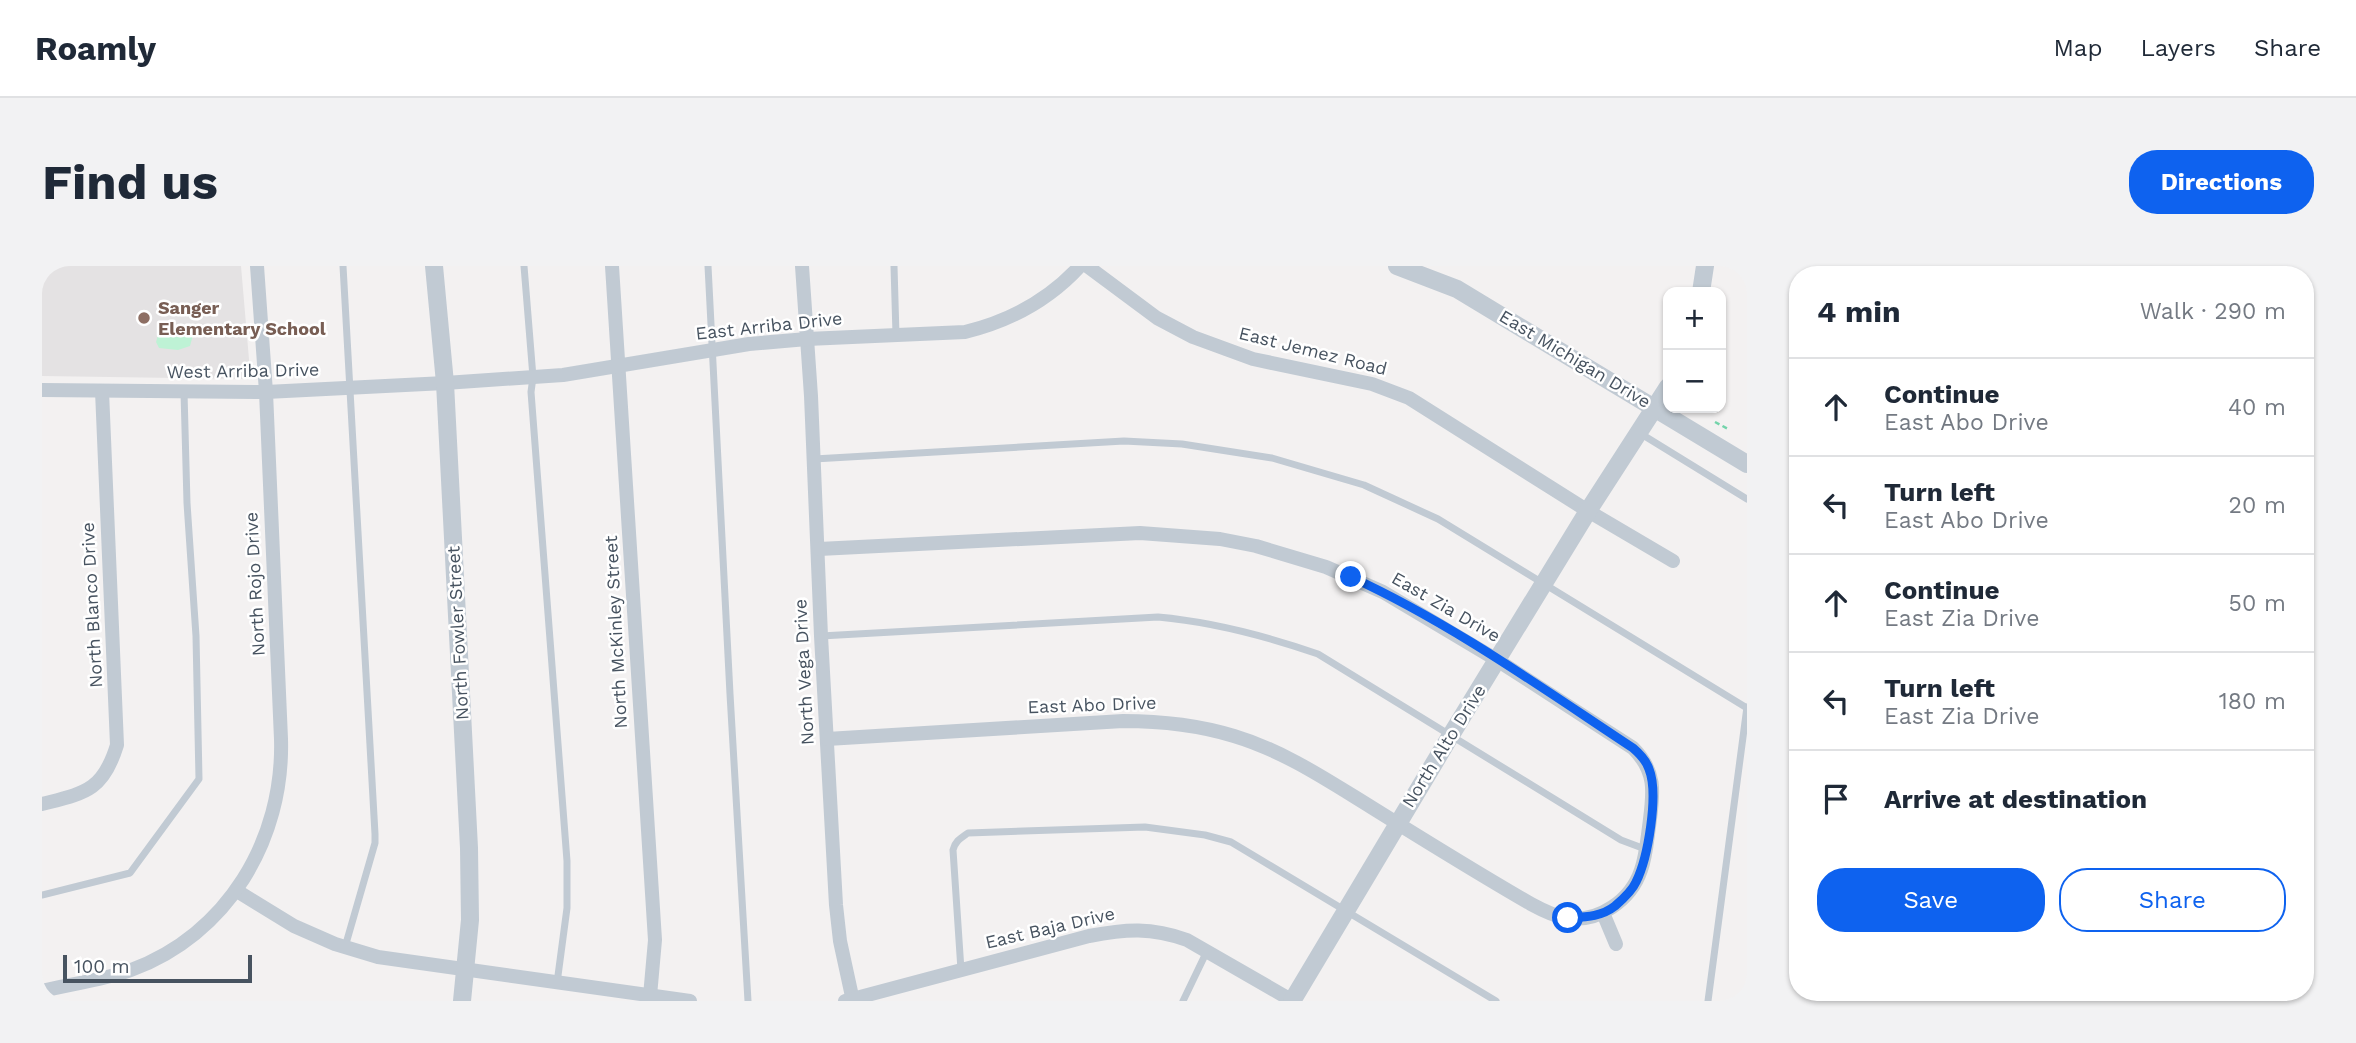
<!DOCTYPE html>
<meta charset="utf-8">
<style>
body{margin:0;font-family:"Work Sans",sans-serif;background:#f2f2f3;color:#1f2937}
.controls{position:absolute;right:21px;top:21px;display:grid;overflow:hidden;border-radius:14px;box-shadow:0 2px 5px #0004}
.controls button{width:63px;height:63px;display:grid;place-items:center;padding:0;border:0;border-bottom:2px solid #e0e1e3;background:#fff;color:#1f2937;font:35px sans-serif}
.scale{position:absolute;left:21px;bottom:18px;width:189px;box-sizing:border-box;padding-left:7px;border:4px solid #475360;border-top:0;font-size:19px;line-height:24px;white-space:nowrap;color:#475360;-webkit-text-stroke:5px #fff;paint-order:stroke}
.stop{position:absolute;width:21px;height:21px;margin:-16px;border:5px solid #0e62ef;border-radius:50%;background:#fff}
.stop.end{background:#0e62ef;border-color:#fff;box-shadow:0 2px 7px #0008}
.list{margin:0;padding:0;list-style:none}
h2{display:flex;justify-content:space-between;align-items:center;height:91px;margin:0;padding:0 28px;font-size:30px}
h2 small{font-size:23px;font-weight:400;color:#747a83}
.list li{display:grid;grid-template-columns:46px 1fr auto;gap:21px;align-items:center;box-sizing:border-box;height:98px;padding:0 28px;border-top:2px solid #e0e1e3}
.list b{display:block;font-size:26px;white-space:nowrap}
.list p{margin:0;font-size:23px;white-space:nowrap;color:#747a83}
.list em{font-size:23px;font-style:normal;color:#747a83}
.actions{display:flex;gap:14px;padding:21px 28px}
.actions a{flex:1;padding:16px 0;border:2px solid #0e62ef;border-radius:28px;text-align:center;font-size:24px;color:#0e62ef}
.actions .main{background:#0e62ef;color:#fff}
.icon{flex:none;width:38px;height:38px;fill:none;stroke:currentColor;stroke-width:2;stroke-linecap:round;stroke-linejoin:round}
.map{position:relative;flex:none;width:1705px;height:735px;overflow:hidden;border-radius:28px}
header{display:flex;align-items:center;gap:42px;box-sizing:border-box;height:98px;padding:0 35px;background:#fff;border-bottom:2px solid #e0e1e3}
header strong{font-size:33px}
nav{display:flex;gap:38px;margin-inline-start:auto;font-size:24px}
.intro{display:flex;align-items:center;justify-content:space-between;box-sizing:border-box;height:168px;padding:0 42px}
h1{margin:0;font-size:49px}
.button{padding:18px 32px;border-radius:28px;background:#0e62ef;color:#fff;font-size:24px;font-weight:700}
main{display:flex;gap:42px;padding:0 42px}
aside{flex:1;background:#fff;border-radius:28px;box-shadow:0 2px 5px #0004}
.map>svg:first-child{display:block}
.education{fill:#e4e2e3}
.green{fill:#bef2d5}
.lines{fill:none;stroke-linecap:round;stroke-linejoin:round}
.path{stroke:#73d3aa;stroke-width:2.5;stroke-dasharray:5 3.5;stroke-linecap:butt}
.service{stroke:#c1cad3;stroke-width:7}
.minor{stroke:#c1cad3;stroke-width:14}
.tertiary{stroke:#c1cad3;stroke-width:18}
.route{stroke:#0e62ef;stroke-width:9}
.education-dot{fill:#8d6e63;stroke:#fff;stroke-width:2.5}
.labels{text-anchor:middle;stroke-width:5;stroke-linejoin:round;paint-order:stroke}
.education-label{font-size:18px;font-weight:bold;fill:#785e54;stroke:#fff;text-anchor:start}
.street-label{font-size:18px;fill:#475360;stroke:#fff}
</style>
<header>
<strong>Roamly</strong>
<nav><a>Map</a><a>Layers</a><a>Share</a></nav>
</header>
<div class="intro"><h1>Find us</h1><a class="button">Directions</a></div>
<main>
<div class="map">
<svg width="1705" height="735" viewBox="0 0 1705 735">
<rect width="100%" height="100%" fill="#f3f1f1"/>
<polygon class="education" points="0,0 199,0 208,105 202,113 0,110"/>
<polygon class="green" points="136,59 142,59 151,69 148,80 136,84 117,82 114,76 116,69"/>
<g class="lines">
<polyline class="path" points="1673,156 1688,164"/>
<g class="service">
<polyline points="301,0 333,568 333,577 303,681"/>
<polyline points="482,0 491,111 489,126 525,595 525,642 515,717"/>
<polyline points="666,0 688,428 706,735"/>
<polyline points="852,0 854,69"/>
<polyline points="1596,166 1705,233"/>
<polyline points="772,193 1082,175 1140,178 1230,192 1322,219 1396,253 1705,442"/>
<path d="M779 370 1116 351C1172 356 1224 370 1276 388L1579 574 1603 583"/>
<polyline points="0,629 88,607 157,513 154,370 145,237 142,126"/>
<path d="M919 704 911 584C913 575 919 572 926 567L1103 561 1163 569 1189 576 1454 735"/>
<polyline points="1141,735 1165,685"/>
<polyline points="1666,735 1705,441"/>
</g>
<g class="minor">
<polyline points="570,0 613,674 608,730"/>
<polyline points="760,0 769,130 779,370 794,639 798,675 811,735"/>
<polyline points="1045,0 1115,52 1151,71 1211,93 1330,118 1367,132 1546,245 1631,295"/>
<path d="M0 124 224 126 403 117 521 109 707 78 765 73 923 66C968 55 1006 35 1038 0"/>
<path d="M777 283 1098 267 1178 273 1214 280 1284 301 1341 326 1455 394 1591 482C1616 507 1611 529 1607 561 1605 575 1604 590 1599 604 1589 634 1557 657 1524 652 1512 650 1500 644 1489 638 1435 607 1382 574 1329 541 1285 514 1242 485 1192 470 1156 459 1119 455 1081 455L785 473"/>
<path d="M0 538C43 527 61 525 75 479L60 125"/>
<polyline points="195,625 252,660 293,678 336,691 648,735"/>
<polyline points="1561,647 1574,678"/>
<path d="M0 725C29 718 61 714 89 704 185 669 242 574 239 473L224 126 215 0"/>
<path d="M803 735 1047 670C1084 663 1109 661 1145 674L1251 735"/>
</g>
<g class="tertiary">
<polyline points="392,0 403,117 427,582 428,654 420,735"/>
<polyline points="1355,0 1415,23 1705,198"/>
<polyline points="1659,26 1663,0"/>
<polyline points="1250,735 1409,469 1546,245 1626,121"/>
</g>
</g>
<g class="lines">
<path class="route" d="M1309 311C1409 357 1500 422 1591 482 1598 488 1604 494 1607 503 1617 528 1606 592 1594 616 1590 625 1580 634 1573 640 1559 651 1543 651 1526 652"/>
</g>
<circle class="education-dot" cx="102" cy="52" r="7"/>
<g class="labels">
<g class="education-label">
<text x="116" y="48">Sanger<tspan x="116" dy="21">Elementary School</tspan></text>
</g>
<g class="street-label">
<text transform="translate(727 60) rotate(-6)" y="6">East Arriba Drive</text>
<text transform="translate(1271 85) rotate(14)" y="6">East Jemez Road</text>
<text transform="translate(1533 93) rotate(31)" y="6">East Michigan Drive</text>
<text transform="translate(201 105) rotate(-1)" y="6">West Arriba Drive</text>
<text transform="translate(213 318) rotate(-93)" y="6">North Rojo Drive</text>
<text transform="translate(50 339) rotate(-93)" y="6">North Blanco Drive</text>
<text transform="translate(1404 341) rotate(30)" y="6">East Zia Drive</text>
<text transform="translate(574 366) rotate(-93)" y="6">North McKinley Street</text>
<text transform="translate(416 367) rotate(-93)" y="6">North Fowler Street</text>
<text transform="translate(762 406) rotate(-93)" y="6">North Vega Drive</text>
<text transform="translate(1050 439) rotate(-2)" y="6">East Abo Drive</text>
<text transform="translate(1402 480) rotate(-58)" y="6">North Alto Drive</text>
<text transform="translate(1008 662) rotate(-13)" y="6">East Baja Drive</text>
</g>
</g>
</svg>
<div class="controls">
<button>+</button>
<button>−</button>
</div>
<div class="scale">100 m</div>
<div class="stop" style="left:1526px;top:652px"></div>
<div class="stop end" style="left:1309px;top:311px"></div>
</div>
<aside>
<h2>4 min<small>Walk · 290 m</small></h2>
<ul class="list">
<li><svg class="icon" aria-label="ahead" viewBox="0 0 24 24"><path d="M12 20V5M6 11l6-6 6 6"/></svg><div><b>Continue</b><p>East Abo Drive</p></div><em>40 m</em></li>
<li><svg class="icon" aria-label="left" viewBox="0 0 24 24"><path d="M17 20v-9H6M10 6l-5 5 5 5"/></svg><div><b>Turn left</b><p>East Abo Drive</p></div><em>20 m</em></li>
<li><svg class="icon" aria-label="ahead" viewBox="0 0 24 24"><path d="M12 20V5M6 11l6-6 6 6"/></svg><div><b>Continue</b><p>East Zia Drive</p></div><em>50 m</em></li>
<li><svg class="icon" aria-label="left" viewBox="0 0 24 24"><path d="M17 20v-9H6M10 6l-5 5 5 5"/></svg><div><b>Turn left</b><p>East Zia Drive</p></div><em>180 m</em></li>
<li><svg class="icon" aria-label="arrive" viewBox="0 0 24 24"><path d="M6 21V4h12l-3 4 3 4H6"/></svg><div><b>Arrive at destination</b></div></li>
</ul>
<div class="actions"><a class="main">Save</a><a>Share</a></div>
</aside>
</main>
